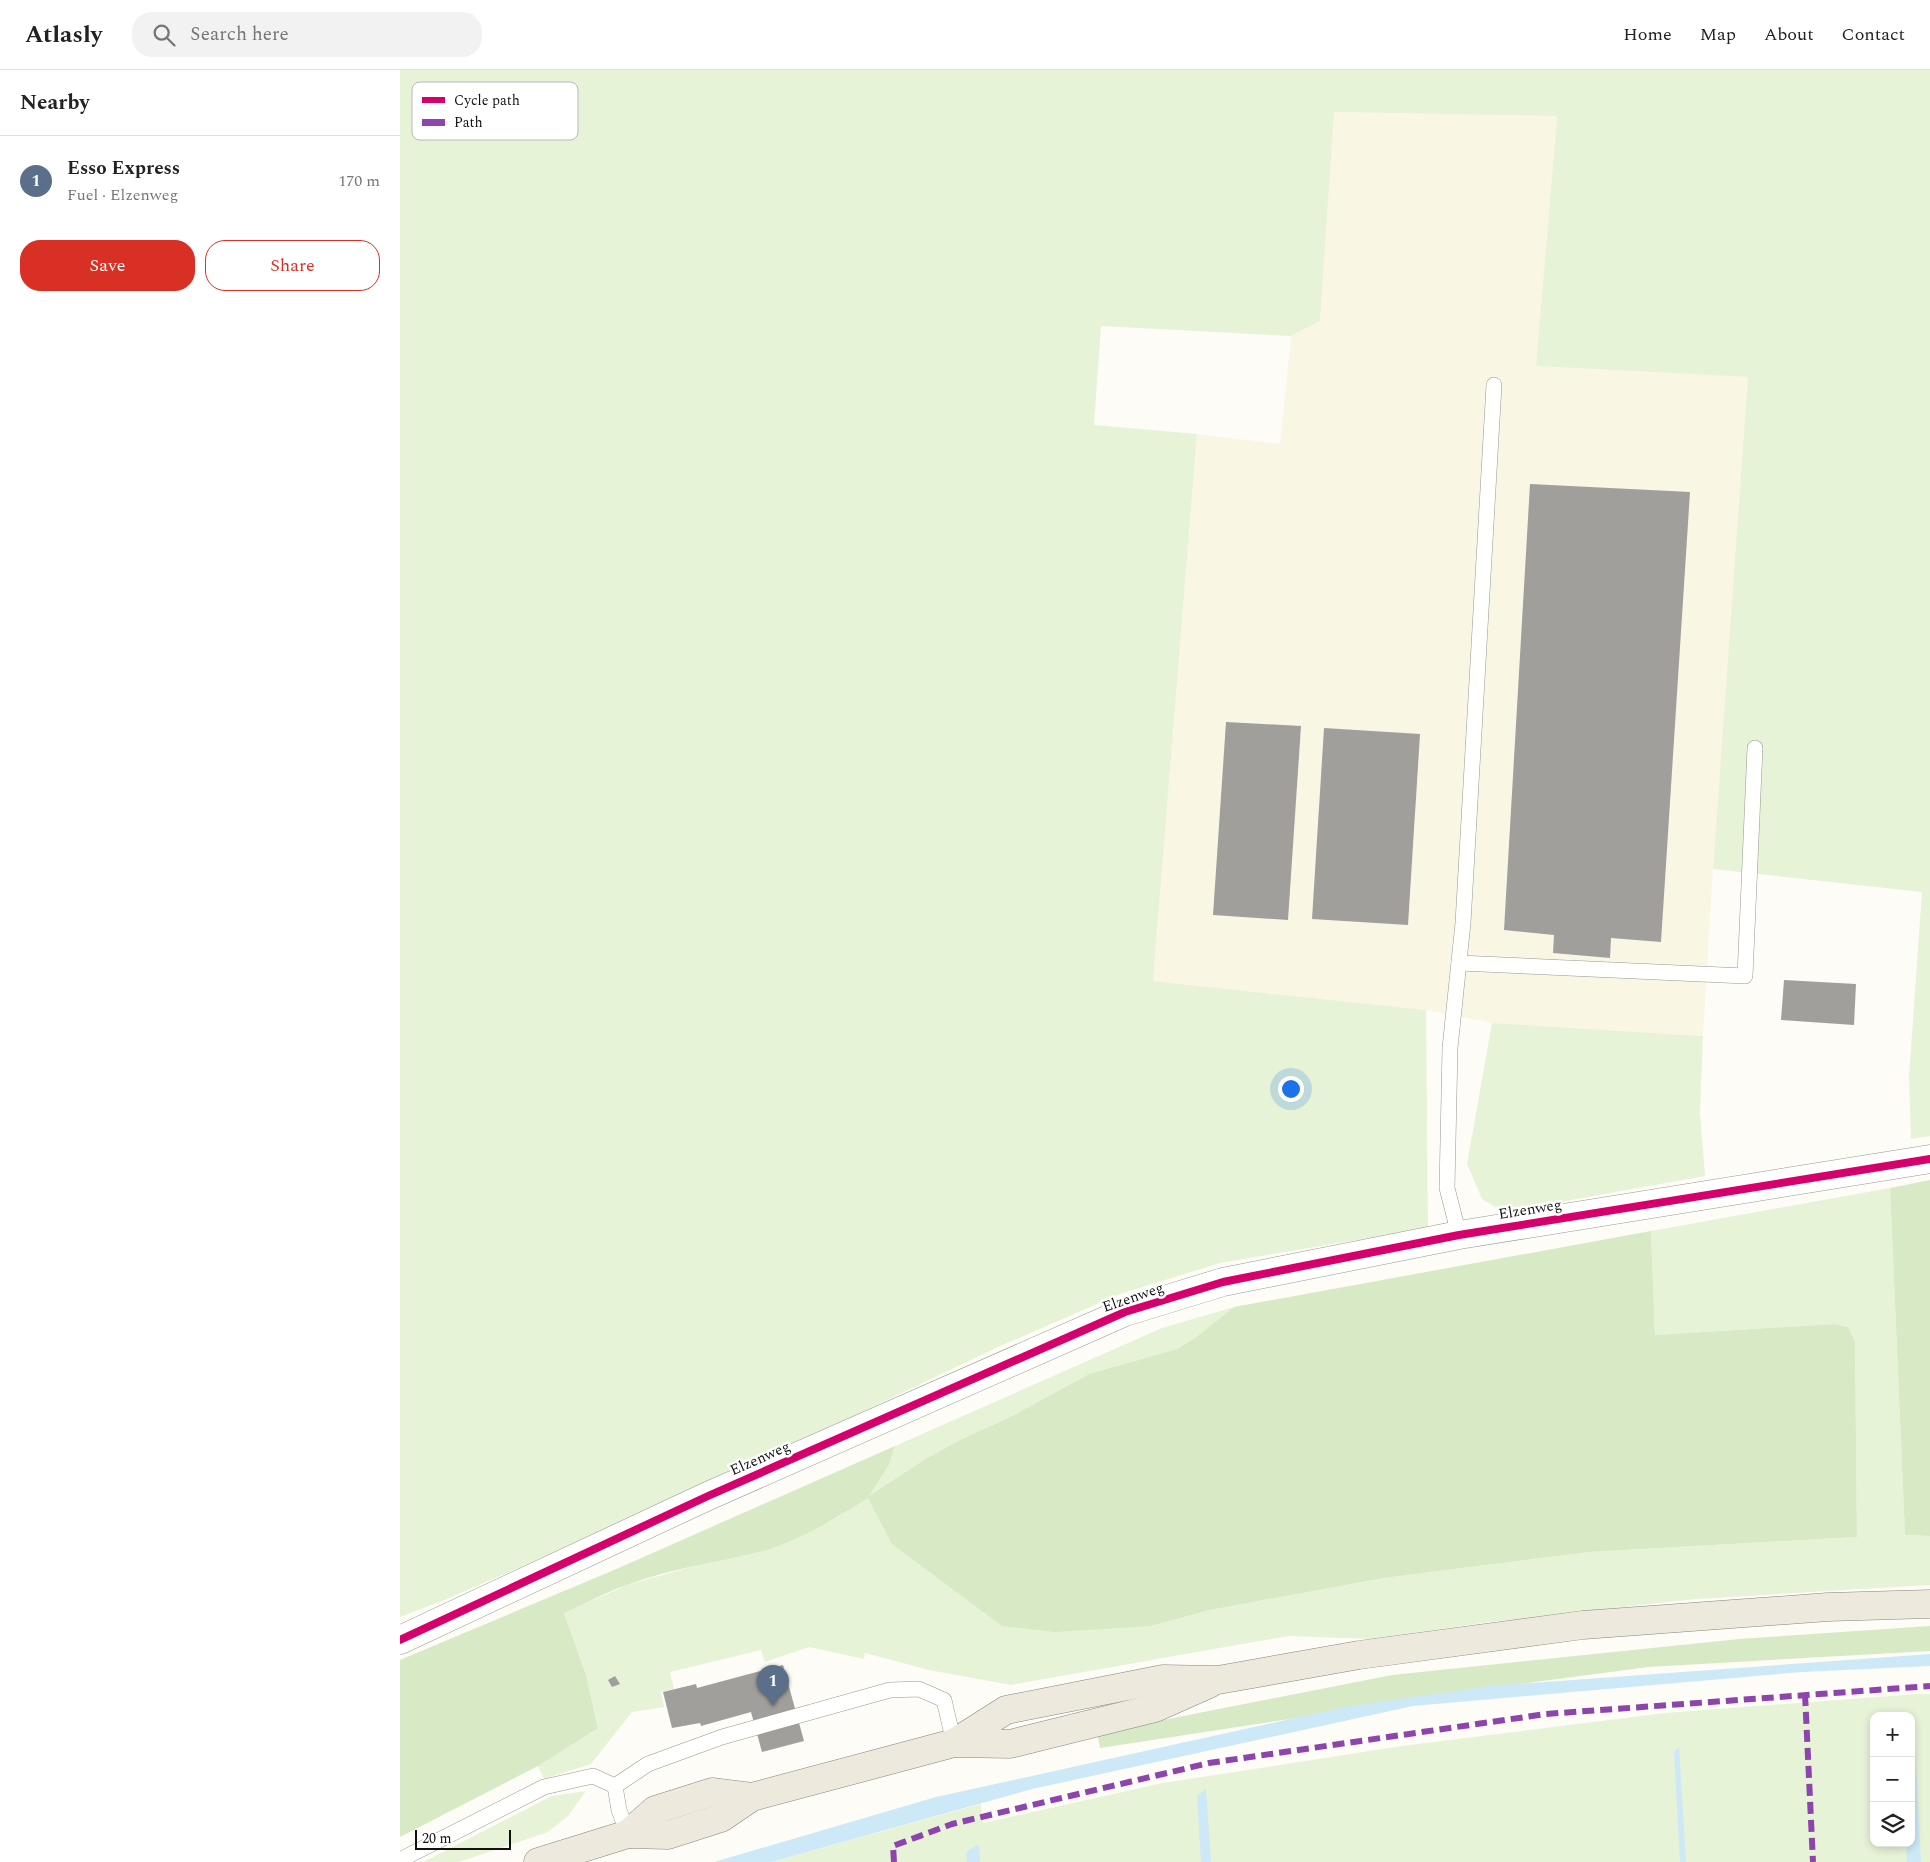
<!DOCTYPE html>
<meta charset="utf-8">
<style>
body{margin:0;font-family:Spectral,serif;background:#f2f2f2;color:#222}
.controls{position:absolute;right:15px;bottom:15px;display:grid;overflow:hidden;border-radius:10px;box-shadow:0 2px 8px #0003}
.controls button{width:45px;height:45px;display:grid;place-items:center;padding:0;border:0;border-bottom:1px solid #e0e0e0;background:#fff;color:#222;font:25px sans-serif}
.scale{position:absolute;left:15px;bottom:12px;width:96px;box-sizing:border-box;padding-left:5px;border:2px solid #111;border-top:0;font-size:14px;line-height:18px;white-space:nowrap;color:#111;-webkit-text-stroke:4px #fff;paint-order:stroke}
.you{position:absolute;left:890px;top:1018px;width:18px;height:18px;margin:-12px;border:4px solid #fff;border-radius:50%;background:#1a73e8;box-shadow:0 0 0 8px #1a73e833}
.badge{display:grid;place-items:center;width:32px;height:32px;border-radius:50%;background:#d93025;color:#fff;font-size:16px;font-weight:700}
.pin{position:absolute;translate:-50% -41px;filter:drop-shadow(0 1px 2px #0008)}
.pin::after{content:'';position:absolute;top:26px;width:18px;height:15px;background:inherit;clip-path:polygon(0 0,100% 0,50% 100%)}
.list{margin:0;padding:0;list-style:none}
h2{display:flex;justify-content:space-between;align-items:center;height:65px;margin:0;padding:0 20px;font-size:21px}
h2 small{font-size:16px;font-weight:400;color:#767676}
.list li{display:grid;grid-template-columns:32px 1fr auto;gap:15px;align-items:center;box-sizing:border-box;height:90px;padding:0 20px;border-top:1px solid #e0e0e0}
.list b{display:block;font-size:19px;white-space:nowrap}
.list p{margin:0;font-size:16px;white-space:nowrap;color:#767676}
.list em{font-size:16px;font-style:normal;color:#767676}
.actions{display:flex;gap:10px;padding:15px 20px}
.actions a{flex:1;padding:11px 0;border:1px solid #d93025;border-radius:20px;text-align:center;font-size:18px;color:#d93025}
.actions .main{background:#d93025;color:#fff}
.icon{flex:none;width:28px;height:28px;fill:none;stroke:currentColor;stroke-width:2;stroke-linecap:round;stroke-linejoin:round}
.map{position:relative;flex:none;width:1530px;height:1792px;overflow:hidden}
header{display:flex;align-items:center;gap:30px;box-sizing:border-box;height:70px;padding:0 25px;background:#fff;border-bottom:1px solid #e0e0e0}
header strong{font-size:24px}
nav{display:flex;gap:28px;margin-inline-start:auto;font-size:18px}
.search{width:350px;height:45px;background:#f2f2f2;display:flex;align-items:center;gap:12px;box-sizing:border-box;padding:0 18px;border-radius:20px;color:#767676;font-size:19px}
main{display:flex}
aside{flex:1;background:#fff}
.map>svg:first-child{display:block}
.farmland{fill:#f9f7e4}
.green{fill:#e7f3d7;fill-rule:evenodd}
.forest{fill:#d8eac5}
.water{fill:#cde8f7}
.building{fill:#a19f9c}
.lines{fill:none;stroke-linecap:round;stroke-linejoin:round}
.service-casing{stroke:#979795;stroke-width:16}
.minor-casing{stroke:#979795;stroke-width:29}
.primary-casing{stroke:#858482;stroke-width:29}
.service{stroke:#fffffe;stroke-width:15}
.minor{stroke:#fffffe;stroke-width:28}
.primary{stroke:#ede9dc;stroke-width:28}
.quiet{stroke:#8e44ad;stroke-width:6;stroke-dasharray:12 6;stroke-linecap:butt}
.cycleway-casing{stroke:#fff;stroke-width:11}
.cycleway{stroke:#d6006c;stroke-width:8}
.labels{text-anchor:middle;stroke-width:5;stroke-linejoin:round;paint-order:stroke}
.street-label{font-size:15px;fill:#111;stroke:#fff}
.key{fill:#fff;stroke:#b8b8b8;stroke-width:1}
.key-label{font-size:14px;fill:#111}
</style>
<header>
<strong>Atlasly</strong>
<div class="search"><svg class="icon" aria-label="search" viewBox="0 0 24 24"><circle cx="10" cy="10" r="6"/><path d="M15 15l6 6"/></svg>Search here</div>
<nav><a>Home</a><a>Map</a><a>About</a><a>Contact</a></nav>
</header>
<main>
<aside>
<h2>Nearby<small></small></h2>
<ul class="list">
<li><span class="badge" style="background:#5c6f8a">1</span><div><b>Esso Express</b><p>Fuel · Elzenweg</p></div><em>170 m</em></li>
</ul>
<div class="actions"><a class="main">Save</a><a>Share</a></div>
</aside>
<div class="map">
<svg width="1530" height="1792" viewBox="0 0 1530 1792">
<rect width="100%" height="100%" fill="#fdfcf7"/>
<polygon class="farmland" points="933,42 1157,46 1136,296 1349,307 1313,799 1303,966 1092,953 1026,940 753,911 797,364 880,374 891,266 920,251"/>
<g class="green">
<polygon points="0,0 1530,0 1530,1066 1511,1069 1509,1007 1522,822 1313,799 1348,307 1136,296 1157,46 934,42 920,251 891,266 701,256 694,355 797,364 753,911 1026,940 1028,1158 820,1193 720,1224 598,1277 303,1418 42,1531 0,1547"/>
<polygon points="1092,953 1303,966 1300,1043 1305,1106 1104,1142 1082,1129 1067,1094"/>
<polygon points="1490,1118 1505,1465 1530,1466 1530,1515 1296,1529 1089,1552 973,1569 888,1566 611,1615 529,1600 465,1583 464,1589 409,1577 365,1592 361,1580 270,1602 274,1619 261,1622 264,1637 232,1642 191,1694 144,1709 138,1696 198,1657 186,1605 164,1543 227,1515 301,1494 357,1483 393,1470 436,1448 468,1427 489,1395 495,1376 762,1258 834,1237 795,1268 777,1279 689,1304 610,1347 560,1370 527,1388 468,1427 751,1556 810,1540 984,1508 1189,1482 1457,1467 1455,1271 1448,1257 1435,1254 1255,1265 1251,1161"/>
<path d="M1517 1624H1530V1792H371L581 1734 583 1753 763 1713 1002 1676 1265 1643ZM1474 1646H1511V1773H1474Z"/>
<polygon points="186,1721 168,1746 148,1762 59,1792 23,1792 152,1726"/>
</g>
<g class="forest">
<polygon points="1530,1110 1530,1466 1505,1465 1490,1118"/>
<path d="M1251 1161 1255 1265 1435 1254 1448 1257 1455 1271 1457 1467 1189 1482 984 1508 810 1540 751 1556 655 1562 602 1556 492 1474 468 1428C433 1450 396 1473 356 1483 313 1493 268 1499 227 1515 206 1522 185 1534 164 1543L186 1605 198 1658 138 1696 0 1767V1590L214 1500 495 1376 489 1395 469 1426 527 1388 560 1370 610 1347 689 1304 777 1279 795 1268 834 1237Z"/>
<polygon points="1530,1556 1530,1581 1248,1597 1113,1615 700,1678 697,1663 992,1605 1339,1569"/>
</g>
<g class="water">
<polygon points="1530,1584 1530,1596 1402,1602 1013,1636 632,1719 371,1792 314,1792 536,1727 945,1637 1089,1616"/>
<polygon points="1514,1659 1521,1792 1507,1792 1506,1773 1511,1773 1511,1660"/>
<polygon points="1279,1677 1286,1792 1280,1792 1274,1682"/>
<polygon points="806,1719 811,1792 801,1792 797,1726"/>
<polygon points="579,1774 580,1792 567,1792 566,1782"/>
</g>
<g class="building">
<polygon points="1130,414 1290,422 1261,872 1211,868 1210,888 1153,883 1154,865 1104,860"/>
<polygon points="826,652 901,656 888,850 813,845"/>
<polygon points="924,658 1020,664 1008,855 912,849"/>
<polygon points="1384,910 1456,914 1454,955 1381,950"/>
<polygon points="383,1595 404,1671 362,1682 351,1642 301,1656 300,1653 272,1658 263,1622 296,1614 297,1618"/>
<polygon points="215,1606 220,1614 212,1617 208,1610"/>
</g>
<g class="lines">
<defs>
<g id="service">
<polyline points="1059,893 1345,906 1355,678"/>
<polyline points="1059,1165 1047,1118 1050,978 1063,853 1094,315"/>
<polyline points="228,1764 219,1740 215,1716 248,1694 322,1667 490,1620 519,1619 544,1630 554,1673"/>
<polyline points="0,1790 144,1717 193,1706 215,1716"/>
</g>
<polyline id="minor" points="0,1570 308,1426 725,1242 823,1212 1059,1165 1530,1089"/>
<g id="primary">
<polyline points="554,1673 606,1640 763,1609 818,1610 959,1585 1183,1555 1428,1537 1530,1534"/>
<polyline points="228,1764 255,1740 312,1722 352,1727"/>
<polyline points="138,1792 228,1764 268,1765 321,1748 352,1727 554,1673 610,1674 755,1638 809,1614"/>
</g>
</defs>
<use href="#service" class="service-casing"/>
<use href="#minor" class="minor-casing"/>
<use href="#primary" class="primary-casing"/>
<use href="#service" class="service"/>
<use href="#minor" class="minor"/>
<use href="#primary" class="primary"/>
<g class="quiet">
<polyline points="1405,1624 1413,1792"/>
<polyline points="494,1792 493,1776 552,1754 809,1693 1146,1644 1530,1616"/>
</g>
<defs>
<polyline id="cycleway" points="0,1570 308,1426 725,1242 823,1212 1059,1165 1530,1089"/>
</defs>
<use href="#cycleway" class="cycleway-casing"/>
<use href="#cycleway" class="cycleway"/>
</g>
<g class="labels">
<g class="street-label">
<text transform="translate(1130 1139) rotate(-9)" y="5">Elzenweg</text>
<text transform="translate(733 1227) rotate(-19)" y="5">Elzenweg</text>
<text transform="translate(360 1388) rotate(-24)" y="5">Elzenweg</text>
</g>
</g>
<rect x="12" y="12" width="166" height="58" rx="8" class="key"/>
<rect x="22" y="27" width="23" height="6" fill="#d6006c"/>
<rect x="22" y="49" width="23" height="7" fill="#8e44ad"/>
<g class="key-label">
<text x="54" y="35">Cycle path</text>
<text x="54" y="57">Path</text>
</g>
</svg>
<div class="controls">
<button>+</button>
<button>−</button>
<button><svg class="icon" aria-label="layers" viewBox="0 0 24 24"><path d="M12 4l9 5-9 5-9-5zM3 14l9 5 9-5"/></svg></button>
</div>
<div class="scale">20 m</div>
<div class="you"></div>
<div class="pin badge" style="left:373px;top:1636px;background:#5c6f8a">1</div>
</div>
</main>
